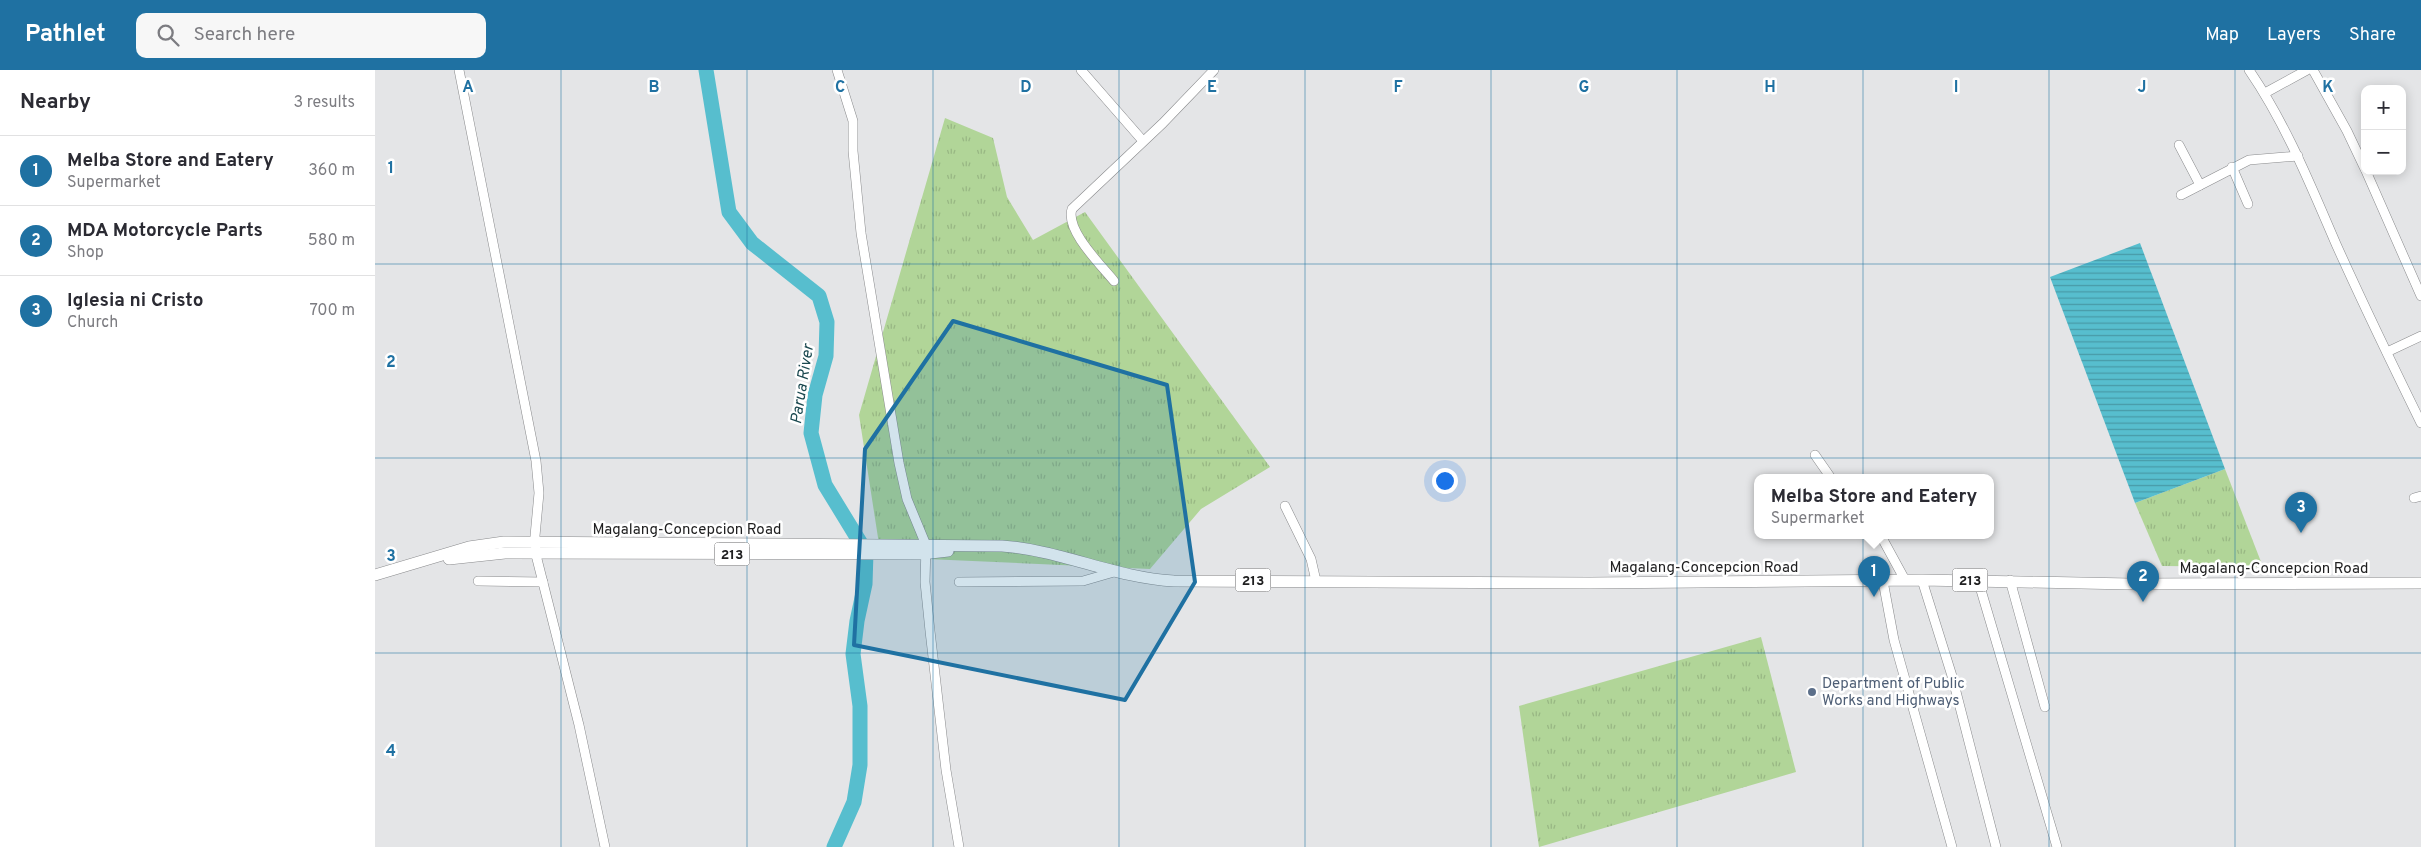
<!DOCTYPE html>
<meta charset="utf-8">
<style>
body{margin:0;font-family:Overpass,sans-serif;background:#f7f7f7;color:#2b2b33}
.controls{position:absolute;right:15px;top:15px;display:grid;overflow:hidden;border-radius:10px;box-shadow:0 2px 12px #0003}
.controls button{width:45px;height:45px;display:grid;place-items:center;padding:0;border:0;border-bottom:1px solid #e1e1e2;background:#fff;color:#2b2b33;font:25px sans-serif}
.you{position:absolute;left:1069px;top:410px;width:18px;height:18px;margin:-12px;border:4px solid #fff;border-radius:50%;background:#1a73e8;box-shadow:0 0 0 8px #1a73e833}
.badge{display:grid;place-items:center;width:32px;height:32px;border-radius:50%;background:#1f71a2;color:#fff;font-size:16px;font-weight:700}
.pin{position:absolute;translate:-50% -41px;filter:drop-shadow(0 1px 2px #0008)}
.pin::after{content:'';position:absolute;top:26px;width:18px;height:15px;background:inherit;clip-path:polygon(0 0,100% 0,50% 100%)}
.popup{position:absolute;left:1379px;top:404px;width:240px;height:65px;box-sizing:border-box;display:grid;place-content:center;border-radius:10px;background:#fff;filter:drop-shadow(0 1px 4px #0005);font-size:16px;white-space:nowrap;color:#7c7c81}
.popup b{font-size:19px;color:#2b2b33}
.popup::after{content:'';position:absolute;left:50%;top:100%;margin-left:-10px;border:10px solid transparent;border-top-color:#fff}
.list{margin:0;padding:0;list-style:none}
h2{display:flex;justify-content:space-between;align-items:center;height:65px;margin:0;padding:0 20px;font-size:21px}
h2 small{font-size:16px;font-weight:400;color:#7c7c81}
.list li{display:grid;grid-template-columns:32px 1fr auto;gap:15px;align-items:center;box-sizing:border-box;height:70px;padding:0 20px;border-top:1px solid #e1e1e2}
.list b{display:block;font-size:19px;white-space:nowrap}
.list p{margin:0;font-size:16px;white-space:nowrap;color:#7c7c81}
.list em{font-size:16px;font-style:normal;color:#7c7c81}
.icon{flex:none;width:28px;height:28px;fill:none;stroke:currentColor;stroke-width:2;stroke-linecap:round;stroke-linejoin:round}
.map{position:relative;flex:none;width:2046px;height:777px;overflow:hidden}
header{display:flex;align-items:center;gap:30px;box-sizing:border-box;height:70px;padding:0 25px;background:#1f71a2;color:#fff}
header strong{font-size:24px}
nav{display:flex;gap:28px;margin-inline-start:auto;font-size:18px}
.search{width:350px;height:45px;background:#f7f7f7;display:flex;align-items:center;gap:12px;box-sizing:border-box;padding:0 18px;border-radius:10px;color:#7c7c81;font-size:19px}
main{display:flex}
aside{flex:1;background:#fff}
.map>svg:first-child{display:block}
.grass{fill:url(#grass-tufts)}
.water{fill:url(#water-rules)}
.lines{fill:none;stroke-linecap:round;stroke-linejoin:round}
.river{stroke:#57bece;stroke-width:15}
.minor-casing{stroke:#898a8c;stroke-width:10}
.major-casing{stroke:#898a8c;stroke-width:12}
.minor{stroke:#fff;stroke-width:9}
.major{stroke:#fff;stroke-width:11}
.marked{fill:#1f71a2;fill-opacity:0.2;stroke:#1f71a2;stroke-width:4;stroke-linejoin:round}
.grid{fill:none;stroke:#1f71a2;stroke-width:1;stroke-opacity:0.55}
.service-dot{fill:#5c6f8a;stroke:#fff;stroke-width:2}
.labels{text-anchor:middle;stroke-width:5;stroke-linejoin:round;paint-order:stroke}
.shield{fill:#fff;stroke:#636364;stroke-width:1}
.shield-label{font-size:14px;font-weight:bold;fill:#202021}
.street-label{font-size:15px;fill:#202021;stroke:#fff}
.service-label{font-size:15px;fill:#4e5e75;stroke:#fff;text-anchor:start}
.water-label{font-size:16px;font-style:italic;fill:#1b4950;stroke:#fff}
.grid-label{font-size:16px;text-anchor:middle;font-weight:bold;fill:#1f71a2;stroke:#fff;stroke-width:5;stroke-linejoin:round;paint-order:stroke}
</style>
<header>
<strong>Pathlet</strong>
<div class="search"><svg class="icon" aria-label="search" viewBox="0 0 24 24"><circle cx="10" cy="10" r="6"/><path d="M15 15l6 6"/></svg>Search here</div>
<nav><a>Map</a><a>Layers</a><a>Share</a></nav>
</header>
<main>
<aside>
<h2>Nearby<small>3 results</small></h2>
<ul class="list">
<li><span class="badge">1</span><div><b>Melba Store and Eatery</b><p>Supermarket</p></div><em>360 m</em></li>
<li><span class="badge">2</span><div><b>MDA Motorcycle Parts</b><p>Shop</p></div><em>580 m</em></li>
<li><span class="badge">3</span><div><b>Iglesia ni Cristo</b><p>Church</p></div><em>700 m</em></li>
</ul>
</aside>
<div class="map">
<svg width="2046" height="777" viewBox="0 0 2046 777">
<defs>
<pattern id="grass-tufts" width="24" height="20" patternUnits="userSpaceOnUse" patternTransform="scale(1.25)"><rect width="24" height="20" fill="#b1d598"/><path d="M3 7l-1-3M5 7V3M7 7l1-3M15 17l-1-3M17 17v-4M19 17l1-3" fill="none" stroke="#98b783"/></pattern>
<pattern id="water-rules" width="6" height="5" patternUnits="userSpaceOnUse" patternTransform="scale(1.25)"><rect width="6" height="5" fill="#57bece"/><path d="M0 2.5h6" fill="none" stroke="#489aa7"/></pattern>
</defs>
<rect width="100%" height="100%" fill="#e4e5e7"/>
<g class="grass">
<polygon points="570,48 618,68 632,127 658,170 710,142 895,397 826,439 775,499 506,487 484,345"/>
<polygon points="1850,399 1888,497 1787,496 1760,433"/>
<polygon points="1386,567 1421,702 1164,777 1144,636"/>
</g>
<polygon class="water" points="1765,173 1850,399 1760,433 1675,207"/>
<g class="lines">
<polyline class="river" points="331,0 354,142 377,173 444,226 452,252 451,286 440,325 436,363 450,415 491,482 490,514 482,551 478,584 485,636 485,695 479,732 459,777"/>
<defs>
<g id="minor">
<polyline points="84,0 161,391 164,423 160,466 161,485 204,655 230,777"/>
<polyline points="462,0 478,51 478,81 486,163 524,393 532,429 551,475 550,512 555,561 571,700 584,777"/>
<polyline points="706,0 768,71"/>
<path d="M1874 0C1911 54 1935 114 1961 174 1988 234 2017 294 2046 353"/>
<polyline points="1938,0 1972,61 1990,99"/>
<polyline points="1890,23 1932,0"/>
<polyline points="1804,75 1825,115"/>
<polyline points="1857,97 1873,134"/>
<polyline points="1991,101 2046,226"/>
<polyline points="1806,125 1874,90 1923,86"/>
<path d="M739 211C726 195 690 160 697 139L788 53 839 0"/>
<polyline points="2012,282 2046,266"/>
<polyline points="1440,385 1456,408"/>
<polyline points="2039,428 2046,426"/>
<polyline points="910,436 936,489 941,511"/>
<polyline points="1506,466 1530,510"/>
<polyline points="1547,510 1577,606 1621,777"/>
<polyline points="1603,510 1682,777"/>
<polyline points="1635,510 1670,637"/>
<polyline points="103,511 168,512"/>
<polyline points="1508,511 1519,570 1577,777"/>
<polyline points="584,512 708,511 739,502"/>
</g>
<g id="major">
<polyline points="74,489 130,483 547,484 573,481"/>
<path d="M0 505 94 477 129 472 627 476C686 480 740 508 799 511L1215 513 1547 510 1755 514 2046 513"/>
</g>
</defs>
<use href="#minor" class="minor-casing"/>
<use href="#major" class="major-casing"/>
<use href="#minor" class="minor"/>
<use href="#major" class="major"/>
</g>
<path class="marked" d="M578 251 792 315 820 512 750 630 479 575 490 379Z"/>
<path class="grid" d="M186 0V777M372 0V777M558 0V777M744 0V777M930 0V777M1116 0V777M1302 0V777M1488 0V777M1674 0V777M1860 0V777M0 194H2046M0 388H2046M0 583H2046"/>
<circle class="service-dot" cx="1437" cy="622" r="5"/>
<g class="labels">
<g class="shield">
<rect x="339.5" y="472.5" width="35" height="23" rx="4"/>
<rect x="860.5" y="498.5" width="35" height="23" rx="4"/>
<rect x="1577.5" y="498.5" width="35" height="23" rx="4"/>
</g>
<g class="shield-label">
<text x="357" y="489">213</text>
<text x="878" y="515">213</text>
<text x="1595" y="515">213</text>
</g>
<g class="street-label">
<text x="312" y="464">Magalang-Concepcion Road</text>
<text x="1329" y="502">Magalang-Concepcion Road</text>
<text x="1899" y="503">Magalang-Concepcion Road</text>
</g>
<g class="service-label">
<text x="1447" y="618">Department of Public<tspan x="1447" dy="17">Works and Highways</tspan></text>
</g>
<g class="water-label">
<text transform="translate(426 314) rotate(-81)" y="6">Parua River</text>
</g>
</g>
<g class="grid-label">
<text x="93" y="22">A</text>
<text x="279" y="22">B</text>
<text x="465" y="22">C</text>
<text x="651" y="22">D</text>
<text x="837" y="22">E</text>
<text x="1023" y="22">F</text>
<text x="1209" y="22">G</text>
<text x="1395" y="22">H</text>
<text x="1581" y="22">I</text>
<text x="1767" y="22">J</text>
<text x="1953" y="22">K</text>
<text x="16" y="103">1</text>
<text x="16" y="297">2</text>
<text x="16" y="491">3</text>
<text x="16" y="686">4</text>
</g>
</svg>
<div class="controls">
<button>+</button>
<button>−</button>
</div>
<div class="you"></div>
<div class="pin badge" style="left:1499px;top:527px">1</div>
<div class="popup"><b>Melba Store and Eatery</b>Supermarket</div>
<div class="pin badge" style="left:1768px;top:532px">2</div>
<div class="pin badge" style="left:1926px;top:463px">3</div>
</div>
</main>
